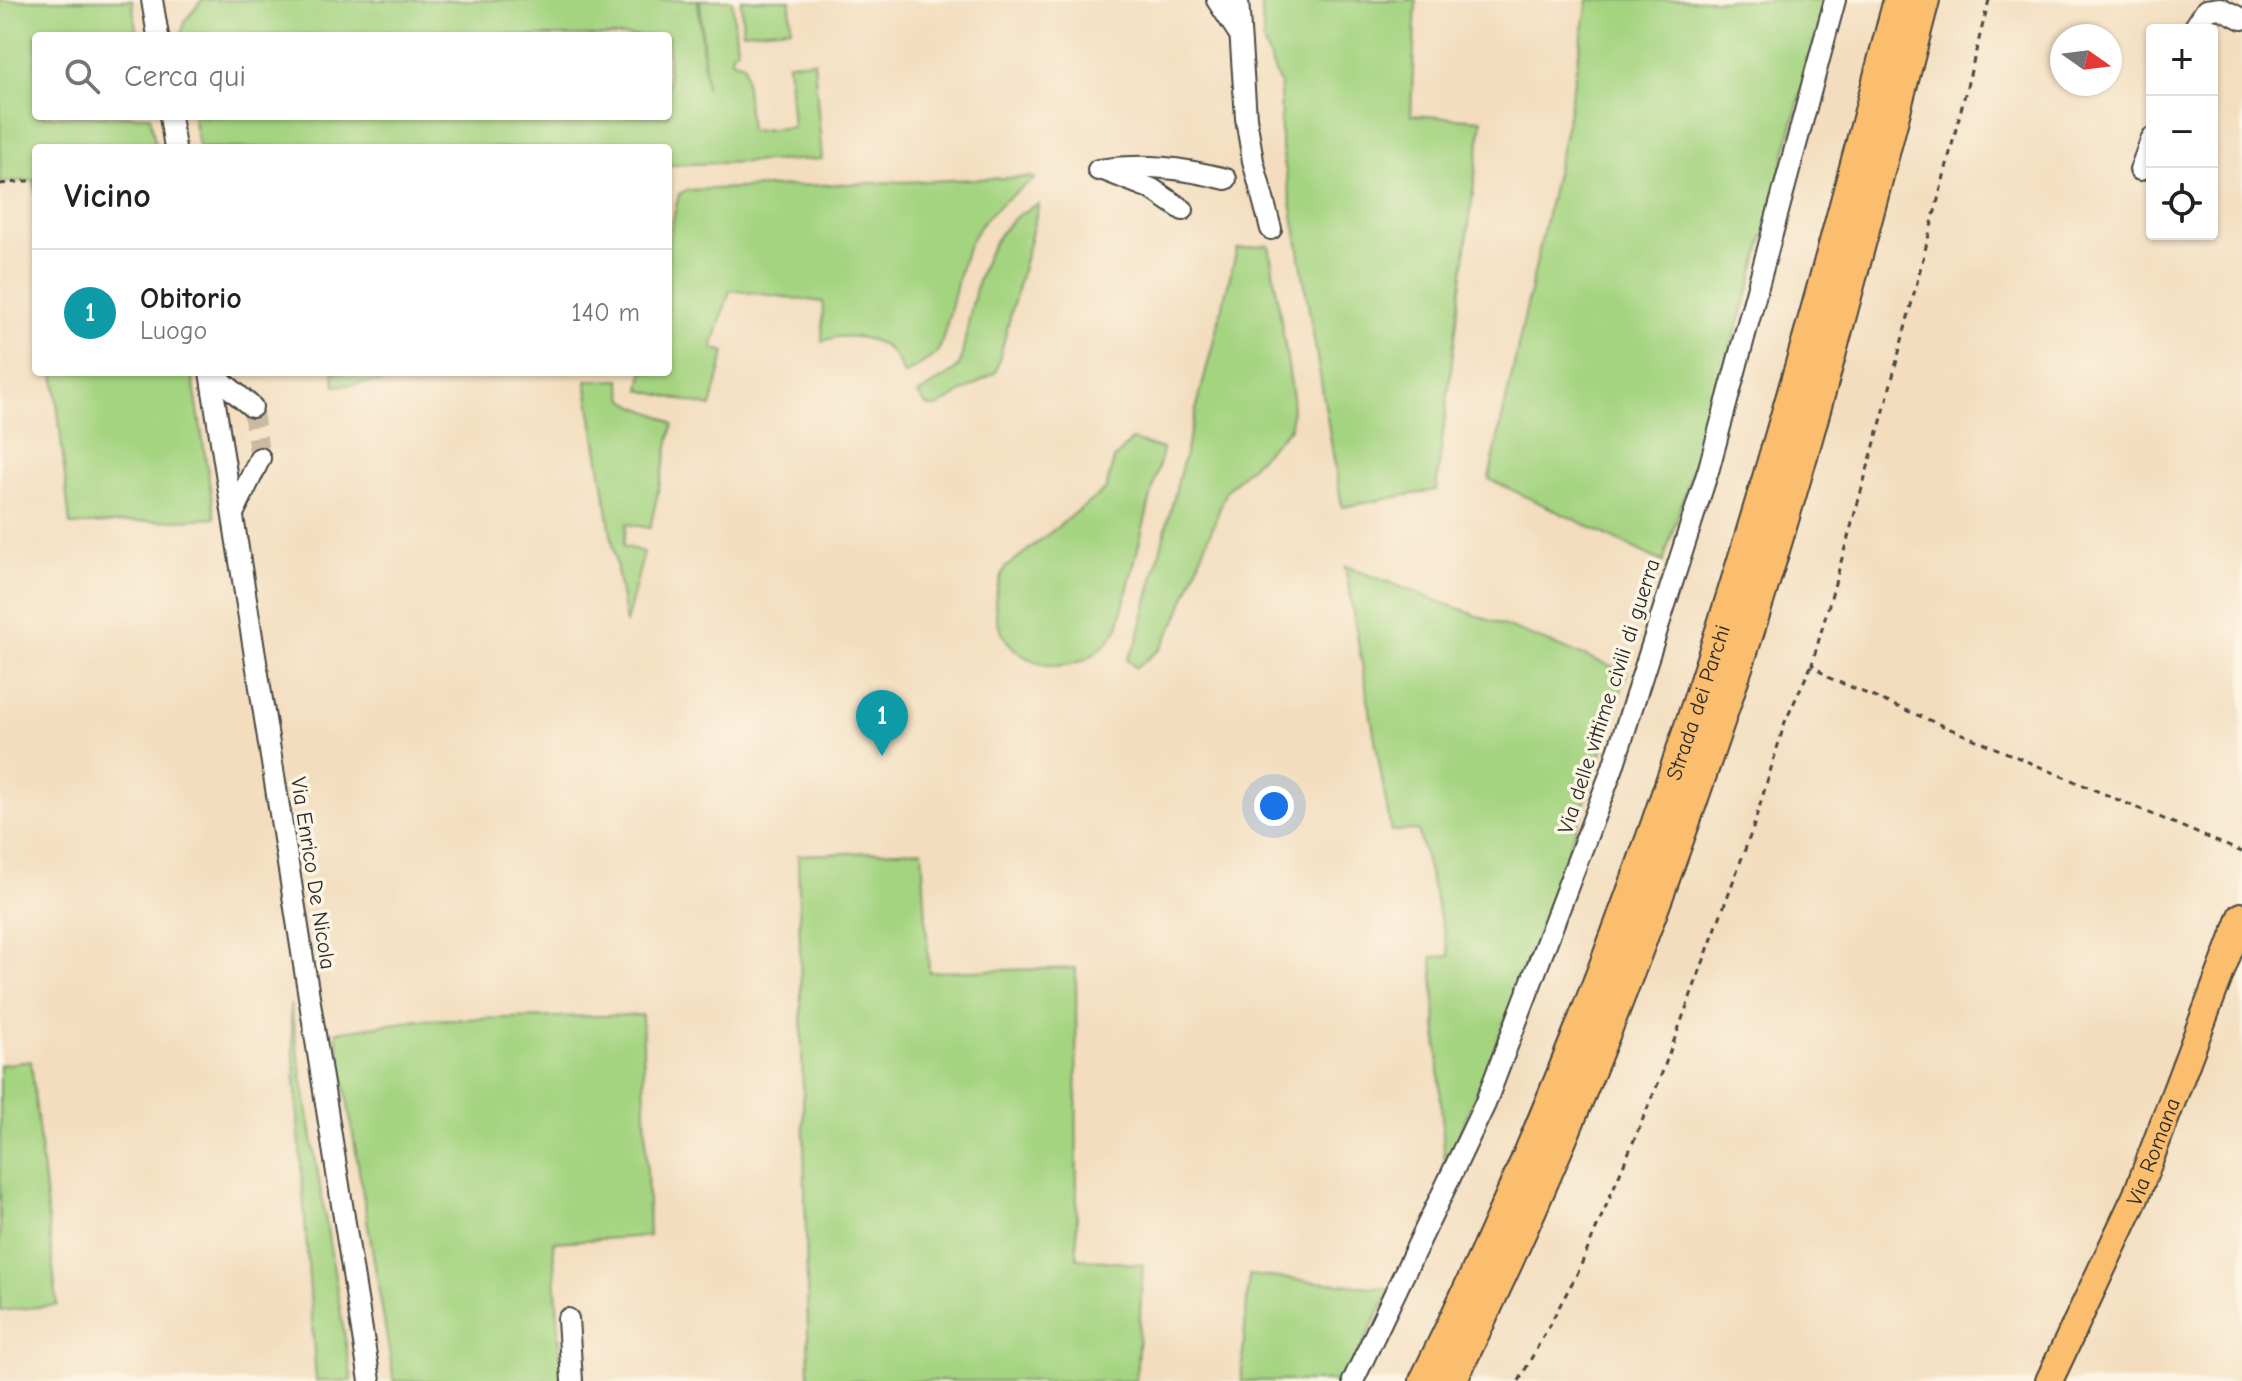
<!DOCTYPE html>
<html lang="it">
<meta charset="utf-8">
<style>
body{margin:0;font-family:"Comic Neue",sans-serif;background:#f2f2f2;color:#202124}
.controls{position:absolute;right:24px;top:24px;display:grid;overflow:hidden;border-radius:8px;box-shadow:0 2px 6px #0004}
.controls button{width:72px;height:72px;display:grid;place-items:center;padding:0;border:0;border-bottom:2px solid #e0e0e0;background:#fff;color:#202124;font:40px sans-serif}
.compass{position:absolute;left:2050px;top:24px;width:72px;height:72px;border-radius:50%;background:#fff;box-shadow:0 2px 6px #0004;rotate:104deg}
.you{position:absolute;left:1274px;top:806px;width:28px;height:28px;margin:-20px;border:6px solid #fff;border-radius:50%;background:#1a73e8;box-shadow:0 0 0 12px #1a73e833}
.badge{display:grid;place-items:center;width:52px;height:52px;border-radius:50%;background:#c8321e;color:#fff;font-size:26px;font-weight:700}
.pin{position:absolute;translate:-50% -66px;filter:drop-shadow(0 2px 4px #0008)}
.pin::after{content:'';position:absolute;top:42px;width:28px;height:24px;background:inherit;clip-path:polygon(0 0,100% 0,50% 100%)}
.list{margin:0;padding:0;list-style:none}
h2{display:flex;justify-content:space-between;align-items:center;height:104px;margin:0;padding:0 32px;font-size:34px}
h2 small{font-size:26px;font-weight:400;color:#757577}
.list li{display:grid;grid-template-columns:52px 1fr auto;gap:24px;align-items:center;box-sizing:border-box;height:128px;padding:0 32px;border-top:2px solid #e0e0e0}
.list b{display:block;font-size:30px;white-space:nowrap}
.list p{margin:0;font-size:26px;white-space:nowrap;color:#757577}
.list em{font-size:26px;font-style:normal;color:#757577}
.icon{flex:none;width:44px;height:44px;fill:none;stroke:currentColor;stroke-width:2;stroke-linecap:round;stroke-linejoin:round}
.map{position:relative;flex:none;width:2242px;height:1381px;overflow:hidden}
.search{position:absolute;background:#fff;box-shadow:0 2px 6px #0004;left:32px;top:32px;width:640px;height:88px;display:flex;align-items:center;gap:20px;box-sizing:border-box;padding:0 28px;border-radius:8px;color:#757577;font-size:30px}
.panel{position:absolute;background:#fff;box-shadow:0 2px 6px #0004;left:32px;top:144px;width:640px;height:232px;border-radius:8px}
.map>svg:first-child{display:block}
.green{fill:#a5d481;stroke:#688056;stroke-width:2}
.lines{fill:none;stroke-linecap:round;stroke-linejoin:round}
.minor-tunnel{stroke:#cbb9a1;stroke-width:20;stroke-dasharray:20 10;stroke-linecap:butt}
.minor-casing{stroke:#494641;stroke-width:24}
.major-casing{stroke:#494641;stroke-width:30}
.highway-casing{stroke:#494641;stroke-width:34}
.path{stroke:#494641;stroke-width:3;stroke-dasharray:6 6;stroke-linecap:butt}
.minor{stroke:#fff;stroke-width:20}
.major{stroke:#fabe6e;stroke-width:26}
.highway{stroke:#fabe6e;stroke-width:30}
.labels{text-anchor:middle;stroke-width:7;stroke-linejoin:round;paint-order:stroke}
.street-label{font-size:22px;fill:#2b2b2b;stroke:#fcf5e5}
</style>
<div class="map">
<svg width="2242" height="1381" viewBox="0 0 2242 1381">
<rect width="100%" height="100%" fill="#fcf5e5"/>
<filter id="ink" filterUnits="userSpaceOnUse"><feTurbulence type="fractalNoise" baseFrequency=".0125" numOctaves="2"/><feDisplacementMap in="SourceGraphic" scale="16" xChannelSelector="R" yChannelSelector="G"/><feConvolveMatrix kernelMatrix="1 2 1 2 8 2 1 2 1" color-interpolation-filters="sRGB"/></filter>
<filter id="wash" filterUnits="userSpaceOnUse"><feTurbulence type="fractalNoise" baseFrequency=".006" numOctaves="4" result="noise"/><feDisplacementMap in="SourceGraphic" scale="32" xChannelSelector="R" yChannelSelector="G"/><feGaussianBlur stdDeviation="1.8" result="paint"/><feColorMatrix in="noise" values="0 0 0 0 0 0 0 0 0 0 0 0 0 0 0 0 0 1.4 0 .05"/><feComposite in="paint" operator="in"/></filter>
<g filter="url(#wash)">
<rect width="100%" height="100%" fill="#f3ddbe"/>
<g class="green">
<polygon points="0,0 132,0 137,36 36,36 36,116 150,116 156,148 36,148 36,200 34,180 0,183"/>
<polygon points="202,0 698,0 706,89 700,0 732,0 737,49 732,53 731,60 744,64 750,131 793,127 788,63 814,61 822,159 668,165 668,148 199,148 193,116 668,116 668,36 181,36 185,21"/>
<polygon points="741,0 790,0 791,28 743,32"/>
<polygon points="1261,0 1416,0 1411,115 1482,120 1436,490 1342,507 1281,143 1280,85 1264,44"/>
<polygon points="1588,0 1825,0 1752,281 1663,562 1489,479 1566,127"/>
<path d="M1031 177 1035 179C950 233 968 262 940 347L935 355 904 375C900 368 897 358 891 352 876 336 840 332 822 342L823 302 730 290 712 348 725 352 711 407 640 390 643 372H668V241L679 194 688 190Z"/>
<path d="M1039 204 996 372 937 407 927 406 918 394 954 371 960 364C973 308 977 227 1039 204Z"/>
<polygon points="1269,245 1293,397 1290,428 1227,490 1176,621 1161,648 1136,668 1127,660 1137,642 1237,249"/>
<polygon points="54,372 192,372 215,518 70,525"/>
<polygon points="333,372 397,372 398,380 335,386"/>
<path d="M620 380 624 399C639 411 660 412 673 424L650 528 627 524 623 546 644 552 626 624 586 381Z"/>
<path d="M1132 440 1163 449 1118 627C1072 707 962 650 1005 568L1106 489 1114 459Z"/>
<path d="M1345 566 1627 672C1575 840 1515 1005 1445 1167L1432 957 1450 956 1418 830 1391 831Z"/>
<polygon points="922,850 929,972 1076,968 1077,1258 1143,1265 1136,1381 809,1381 798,855"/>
<polygon points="290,1004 352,1381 316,1381"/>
<polygon points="642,1015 649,1236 553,1242 562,1381 394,1381 336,1032 418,1020"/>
<polygon points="31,1061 57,1305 0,1311 0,1065"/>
<polygon points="1249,1275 1391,1289 1344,1381 1241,1381"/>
</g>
</g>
<g filter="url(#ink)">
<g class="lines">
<polyline class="minor-tunnel" points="252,407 260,458"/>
<defs>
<g id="minor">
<polyline points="152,0 158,36"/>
<polyline points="1217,0 1238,32"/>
<polyline points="1238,0 1246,118 1253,161 1271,229"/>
<polyline points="2193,30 2206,10 2220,8 2242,19"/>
<polyline points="170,116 175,148"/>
<path d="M1098 170C1144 163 1181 168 1226 179"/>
<polyline points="2140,170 2152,138"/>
<polyline points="1106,171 1152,189 1183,210"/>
<polyline points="210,372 370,1381"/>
<polyline points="211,372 252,407"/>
<polyline points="233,514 260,458"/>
<polyline points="568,1319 572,1381"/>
<polyline points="1353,1381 1485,1104 1612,770 1709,468 1835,0"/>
</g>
<g id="major">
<path id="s1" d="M2049 1381 2136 1196 2242 916"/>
</g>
<g id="highway">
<path id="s2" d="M1425 1381C1642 942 1777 473 1899 0"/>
<path d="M1451 1381C1591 1095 1702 795 1792 490 1840 327 1881 163 1924 0"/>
</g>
</defs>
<use href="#minor" class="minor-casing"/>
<use href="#major" class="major-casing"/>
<use href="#highway" class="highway-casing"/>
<g class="path">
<polyline points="1989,0 1885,407 1812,664 1827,677 2242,852"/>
<polyline points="0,184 36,180"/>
<polyline points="1519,1381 1578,1272 1659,1081 1753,828 1785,722 1812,664"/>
</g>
<use href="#minor" class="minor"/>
<use href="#major" class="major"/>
<use href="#highway" class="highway"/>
</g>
</g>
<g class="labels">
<g class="street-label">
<text transform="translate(1608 696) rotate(-72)" y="8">Via delle vittime civili di guerra</text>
<text dy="8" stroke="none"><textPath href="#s2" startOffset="732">Strada dei Parchi</textPath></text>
<text transform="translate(314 873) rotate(81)" y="8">Via Enrico De Nicola</text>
<text dy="8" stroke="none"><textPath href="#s1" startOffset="252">Via Romana</textPath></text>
</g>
</g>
</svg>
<div class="controls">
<button>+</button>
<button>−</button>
<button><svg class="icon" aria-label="locate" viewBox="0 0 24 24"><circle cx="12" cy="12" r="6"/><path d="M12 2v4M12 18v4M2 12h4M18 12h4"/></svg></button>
</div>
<svg class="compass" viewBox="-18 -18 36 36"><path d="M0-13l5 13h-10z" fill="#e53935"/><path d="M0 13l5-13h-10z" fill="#757577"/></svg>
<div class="you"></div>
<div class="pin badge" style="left:882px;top:756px;background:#0f9aa8">1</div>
<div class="search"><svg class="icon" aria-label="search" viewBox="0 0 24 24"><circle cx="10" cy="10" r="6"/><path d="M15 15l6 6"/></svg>Cerca qui</div>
<section class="panel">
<h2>Vicino<small></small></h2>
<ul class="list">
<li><span class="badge" style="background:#0f9aa8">1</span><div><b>Obitorio</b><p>Luogo</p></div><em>140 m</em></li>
</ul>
</section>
</div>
